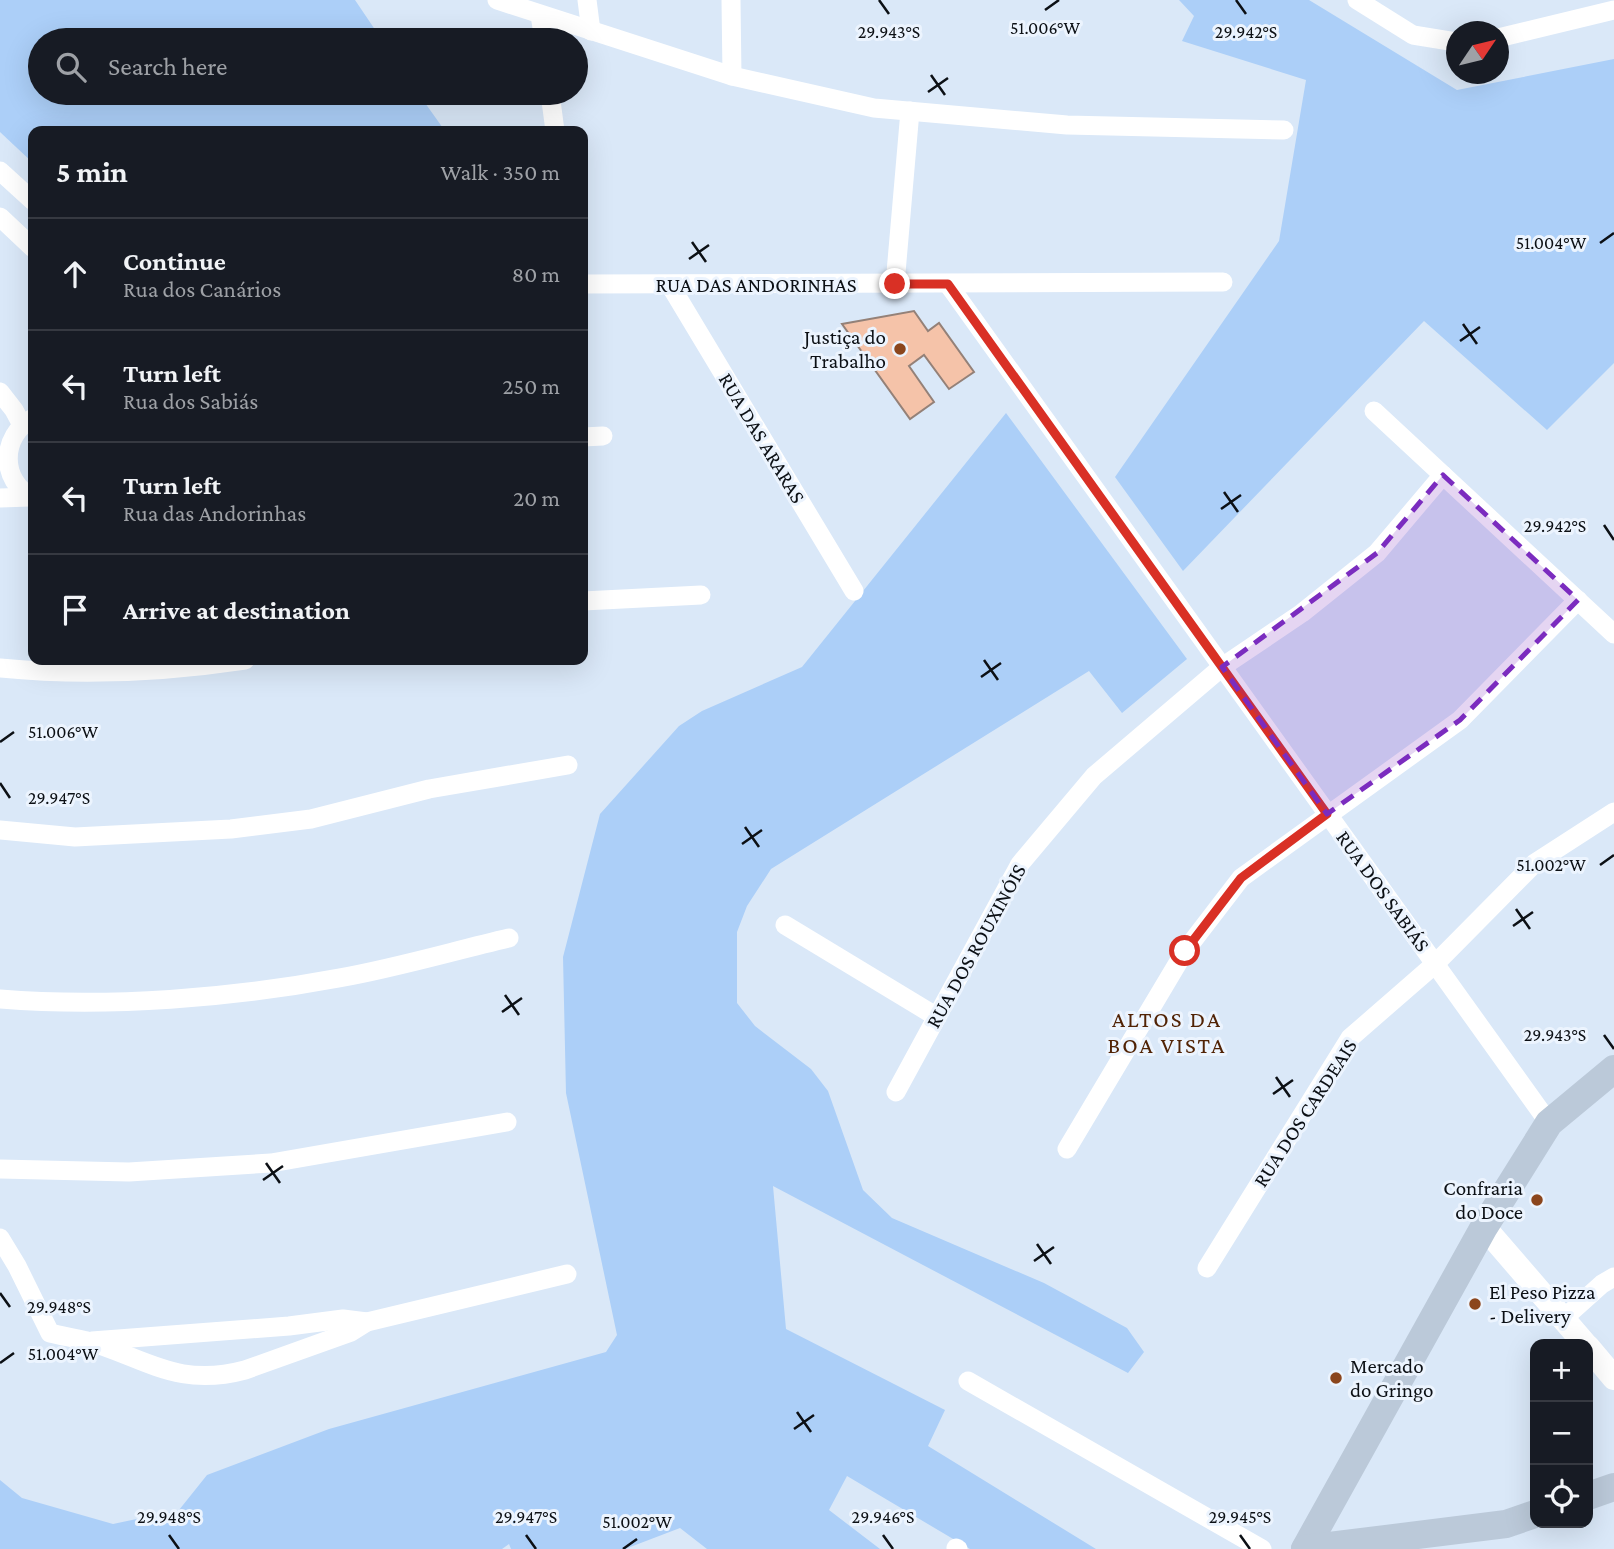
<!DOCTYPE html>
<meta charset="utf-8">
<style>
body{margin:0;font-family:"Crimson Pro",serif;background:#242831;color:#f1f3f6}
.controls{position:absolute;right:21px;bottom:21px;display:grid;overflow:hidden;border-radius:14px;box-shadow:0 7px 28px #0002}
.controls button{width:63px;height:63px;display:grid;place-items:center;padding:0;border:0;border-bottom:2px solid #363941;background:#171b24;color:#f1f3f6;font:35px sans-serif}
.compass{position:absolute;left:1446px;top:21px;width:63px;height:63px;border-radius:50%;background:#171b24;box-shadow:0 7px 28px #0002;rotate:55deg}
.stop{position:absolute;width:21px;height:21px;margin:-16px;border:5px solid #d93025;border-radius:50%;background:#fff}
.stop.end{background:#d93025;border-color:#fff;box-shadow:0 2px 7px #0008}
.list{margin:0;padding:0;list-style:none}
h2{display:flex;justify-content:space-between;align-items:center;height:91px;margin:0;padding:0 28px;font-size:30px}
h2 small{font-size:23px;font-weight:400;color:#9ea1a6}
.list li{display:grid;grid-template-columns:46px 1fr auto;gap:21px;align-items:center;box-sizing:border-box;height:112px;padding:0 28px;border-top:2px solid #363941}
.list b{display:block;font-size:26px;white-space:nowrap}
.list p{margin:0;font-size:23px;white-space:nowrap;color:#9ea1a6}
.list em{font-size:23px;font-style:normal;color:#9ea1a6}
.icon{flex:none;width:38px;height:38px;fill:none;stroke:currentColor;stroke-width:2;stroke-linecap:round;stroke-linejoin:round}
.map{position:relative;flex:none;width:1614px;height:1549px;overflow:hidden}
.search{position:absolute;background:#171b24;box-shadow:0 7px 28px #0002;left:28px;top:28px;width:560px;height:77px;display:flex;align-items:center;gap:18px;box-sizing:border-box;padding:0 24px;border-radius:38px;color:#9ea1a6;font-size:26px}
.panel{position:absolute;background:#171b24;box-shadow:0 7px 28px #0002;left:28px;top:126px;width:560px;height:539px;border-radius:14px}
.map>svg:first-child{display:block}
.green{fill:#accff8}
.building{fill:#f5c3a9;stroke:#948178;stroke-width:2}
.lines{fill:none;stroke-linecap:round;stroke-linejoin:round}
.minor{stroke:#fff;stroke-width:19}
.tertiary{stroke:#fff;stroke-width:24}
.secondary{stroke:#bbc9d9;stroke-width:28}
.route{stroke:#d93025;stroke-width:9}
.marked{fill:#7b2cbf;fill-opacity:0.2;stroke:#7b2cbf;stroke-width:5;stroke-dasharray:14 9;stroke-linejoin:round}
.ticks{fill:none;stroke:#0c1015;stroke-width:2.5}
.poi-dot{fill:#8b461d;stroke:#ecf4fe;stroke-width:2.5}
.labels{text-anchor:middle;stroke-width:6;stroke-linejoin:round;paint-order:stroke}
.street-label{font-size:21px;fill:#0c1015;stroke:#ecf4fe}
.poi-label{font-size:21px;fill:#0c1015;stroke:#ecf4fe;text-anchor:end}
.neighbourhood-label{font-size:23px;letter-spacing:2px;fill:#512305;stroke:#ecf4fe}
.ticks-label{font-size:18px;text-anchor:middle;fill:#0c1015;stroke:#ecf4fe;stroke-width:6;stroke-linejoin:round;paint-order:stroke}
</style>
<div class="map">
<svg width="1614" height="1549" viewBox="0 0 1614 1549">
<rect width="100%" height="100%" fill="#dae8f8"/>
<g class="green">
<polygon points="0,0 355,0 382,40 40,40 40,93 418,93 445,131 33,131 33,163 0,132"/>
<polygon points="1179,0 1309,0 1457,90 1614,59 1614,363 1547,430 1424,321 1183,571 1115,477 1279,241 1306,80 1182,41 1194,16"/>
<polygon points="1006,413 1187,659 1122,713 1089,671 771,869 747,906 737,932 737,1003 755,1026 811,1069 828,1091 863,1190 892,1218 1044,1283 1127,1328 1144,1352 1128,1373 773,1186 786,1329 945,1410 928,1446 1096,1549 970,1549 847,1476 829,1510 880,1549 707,1549 680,1528 625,1549 511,1549 509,1544 502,1549 0,1549 0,1480 22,1498 113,1524 179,1510 207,1475 329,1429 606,1352 617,1335 566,1093 563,957 600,814 679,726 702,711 802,667"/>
</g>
<polygon class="building" points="914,311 928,331 939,323 974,372 949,389 924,355 909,366 934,402 910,419 842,324"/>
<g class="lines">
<g class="minor">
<polyline points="497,0 732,76 874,108 1067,125 1284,130"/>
<polyline points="587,0 591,31"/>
<polyline points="731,0 732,76"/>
<polyline points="1357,0 1413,35 1456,42"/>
<polyline points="540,15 544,40"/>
<polyline points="1498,38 1614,10"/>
<polyline points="550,93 555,131"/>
<polyline points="0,171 33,201"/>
<polyline points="0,217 33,248"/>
<polyline points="583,284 1223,282"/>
<polyline points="895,284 910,111"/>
<polyline points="948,284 1549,1123"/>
<polyline points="670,285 854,591"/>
<polyline points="0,392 14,410 22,425"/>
<polyline points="1374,411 1614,634"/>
<path d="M33 418C0 436 0 481 33 498"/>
<polyline points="583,437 603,436"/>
<polyline points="0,498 30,497"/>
<polyline points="583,601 701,595"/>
<path d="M0 668C80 676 165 672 245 660"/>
<polyline points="0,830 75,837 231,829 311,819 429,789 568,765"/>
<polyline points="785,925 937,1017"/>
<path d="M0 999C109 1008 232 998 339 978 396 968 453 951 509 938"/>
<polyline points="896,1092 1020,864 1094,776 1222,667 1302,613 1377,553 1443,475"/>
<polyline points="1067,1149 1185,951 1241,878 1460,720 1578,600"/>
<polyline points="0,1169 129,1172 271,1163 507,1122"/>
<path d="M0 1238 17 1266 50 1333C62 1336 75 1338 87 1341 147 1359 178 1388 245 1370L351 1332 367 1322 567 1274"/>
<polyline points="1207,1268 1350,1038 1435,964 1535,863 1614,812"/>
<polyline points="1563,1319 1602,1284 1614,1277"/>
<polyline points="92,1341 289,1326 343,1319 367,1322"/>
<polyline points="968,1381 1262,1549"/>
<polyline points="956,1548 958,1549"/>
</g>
<g class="tertiary">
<polyline points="1484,1227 1585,1344"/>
<polyline points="1588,1347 1614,1378"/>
</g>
<g class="secondary">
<polyline points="1588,1496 1614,1487"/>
<polyline points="1305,1549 1484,1227 1549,1123 1614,1069"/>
<polyline points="1305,1549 1506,1524 1535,1514"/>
</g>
</g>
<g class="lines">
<polyline class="route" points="895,284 948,284 1327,814 1241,878 1185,951"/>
</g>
<path class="marked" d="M1443 475 1578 600 1460 720 1327 814 1222 667 1377 553Z"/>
<path class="ticks" d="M879 0 889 14M1236 0 1246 14M1045 10 1059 0M931 75 945 95M928 92 948 78M692 242 706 262M1600 243 1614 233M689 259 709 245M1463 324 1477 344M1460 341 1480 327M1224 492 1238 512M1221 509 1241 495M1604 525 1614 540M984 660 998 680M981 677 1001 663M0 742 14 732M0 783 10 798M745 827 759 847M742 844 762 830M1600 865 1614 855M1516 909 1530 929M1513 926 1533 912M505 995 519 1015M502 1012 522 998M1604 1035 1614 1049M1276 1077 1290 1097M1273 1094 1293 1080M266 1163 280 1183M263 1180 283 1166M1037 1244 1051 1264M1034 1261 1054 1247M0 1293 10 1307M0 1363 14 1353M797 1412 811 1432M794 1429 814 1415M169 1535 179 1549M526 1535 536 1549M883 1535 893 1549M1240 1535 1250 1549M623 1549 637 1539"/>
<g class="poi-dot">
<circle cx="900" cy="349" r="7"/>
<circle cx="1537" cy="1200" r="7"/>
<circle cx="1475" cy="1304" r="7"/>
<circle cx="1336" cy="1378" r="7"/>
</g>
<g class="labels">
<g class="street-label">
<text x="756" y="292">RUA DAS ANDORINHAS</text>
<text transform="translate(762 438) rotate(59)" y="7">RUA DAS ARARAS</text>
<text transform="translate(1383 891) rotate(54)" y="7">RUA DOS SABIÁS</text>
<text transform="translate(976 946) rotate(-61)" y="7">RUA DOS ROUXINÓIS</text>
<text transform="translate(1305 1113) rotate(-57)" y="7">RUA DOS CARDEAIS</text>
</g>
<g class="poi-label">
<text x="886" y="344">Justiça do<tspan x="886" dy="24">Trabalho</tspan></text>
<text x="1523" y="1195">Confraria<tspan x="1523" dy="24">do Doce</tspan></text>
<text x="1489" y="1299" text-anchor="start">El Peso Pizza<tspan x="1489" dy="24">- Delivery</tspan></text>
<text x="1350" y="1373" text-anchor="start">Mercado<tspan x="1350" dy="24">do Gringo</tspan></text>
</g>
<g class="neighbourhood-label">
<text x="1167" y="1027">ALTOS DA<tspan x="1167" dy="26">BOA VISTA</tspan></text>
</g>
</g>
<g class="ticks-label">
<text x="1045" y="34">51.006°W</text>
<text x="889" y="38">29.943°S</text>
<text x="1246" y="38">29.942°S</text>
<text x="1551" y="249">51.004°W</text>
<text x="1555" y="532">29.942°S</text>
<text x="63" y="738">51.006°W</text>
<text x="59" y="804">29.947°S</text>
<text x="1551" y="871">51.002°W</text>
<text x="1555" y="1041">29.943°S</text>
<text x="59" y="1313">29.948°S</text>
<text x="63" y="1360">51.004°W</text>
<text x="169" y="1523">29.948°S</text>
<text x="526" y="1523">29.947°S</text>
<text x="883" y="1523">29.946°S</text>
<text x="1240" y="1523">29.945°S</text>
<text x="637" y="1528">51.002°W</text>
</g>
</svg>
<div class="controls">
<button>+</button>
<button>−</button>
<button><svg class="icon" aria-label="locate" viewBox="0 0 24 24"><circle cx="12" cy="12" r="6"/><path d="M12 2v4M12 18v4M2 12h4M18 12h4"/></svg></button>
</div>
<svg class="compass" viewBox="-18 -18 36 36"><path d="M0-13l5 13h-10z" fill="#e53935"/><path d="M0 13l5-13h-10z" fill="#9ea1a6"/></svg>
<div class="stop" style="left:1185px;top:951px"></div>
<div class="stop end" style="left:895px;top:284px"></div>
<div class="search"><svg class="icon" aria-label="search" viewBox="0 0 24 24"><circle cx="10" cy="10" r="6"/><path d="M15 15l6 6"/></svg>Search here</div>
<section class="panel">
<h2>5 min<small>Walk · 350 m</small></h2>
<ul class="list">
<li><svg class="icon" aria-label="ahead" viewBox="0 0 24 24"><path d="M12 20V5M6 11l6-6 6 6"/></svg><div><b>Continue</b><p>Rua dos Canários</p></div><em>80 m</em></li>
<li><svg class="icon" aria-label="left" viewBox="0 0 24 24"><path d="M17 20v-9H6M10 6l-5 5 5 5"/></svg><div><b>Turn left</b><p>Rua dos Sabiás</p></div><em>250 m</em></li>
<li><svg class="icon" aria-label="left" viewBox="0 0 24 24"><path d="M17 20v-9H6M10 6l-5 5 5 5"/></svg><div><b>Turn left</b><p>Rua das Andorinhas</p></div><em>20 m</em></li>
<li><svg class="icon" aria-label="arrive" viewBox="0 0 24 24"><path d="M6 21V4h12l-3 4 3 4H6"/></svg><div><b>Arrive at destination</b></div></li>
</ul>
</section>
</div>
